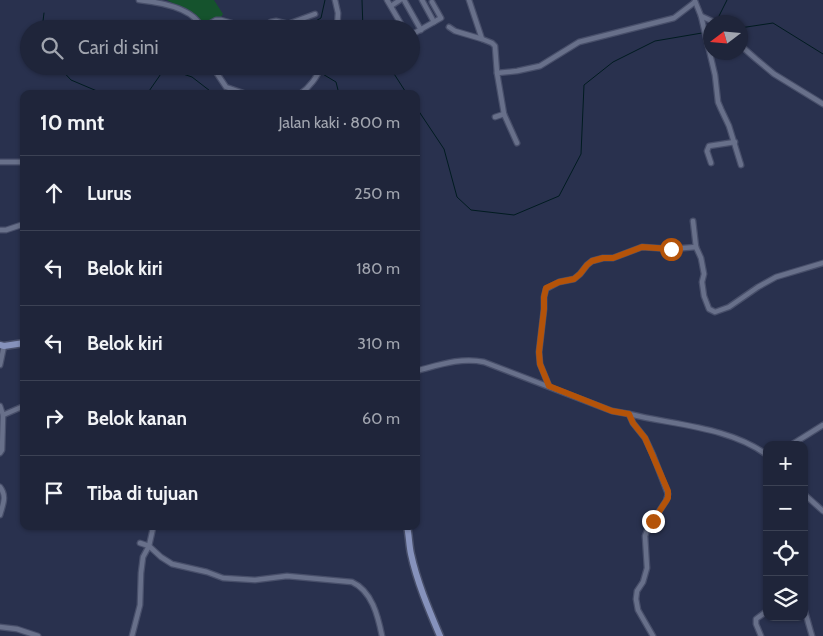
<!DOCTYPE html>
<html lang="id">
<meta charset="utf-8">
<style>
body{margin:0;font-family:Cabin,sans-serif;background:#272d42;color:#f1f3f6}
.controls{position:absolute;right:15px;bottom:15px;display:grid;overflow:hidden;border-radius:10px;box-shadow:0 1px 4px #0004}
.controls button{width:45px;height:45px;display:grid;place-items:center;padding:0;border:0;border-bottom:1px solid #3c4254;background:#1f253a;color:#f1f3f6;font:25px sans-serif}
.compass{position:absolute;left:703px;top:15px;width:45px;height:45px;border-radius:50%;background:#1f253a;box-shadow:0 1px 4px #0004;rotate:254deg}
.stop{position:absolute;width:15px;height:15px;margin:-11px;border:4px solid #b45309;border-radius:50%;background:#fff}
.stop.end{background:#b45309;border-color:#fff;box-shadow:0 1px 5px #0008}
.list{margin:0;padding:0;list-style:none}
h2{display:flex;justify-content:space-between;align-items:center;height:65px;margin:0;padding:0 20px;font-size:21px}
h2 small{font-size:16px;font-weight:400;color:#a1a5af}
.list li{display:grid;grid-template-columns:32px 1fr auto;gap:15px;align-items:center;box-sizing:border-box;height:75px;padding:0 20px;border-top:1px solid #3c4254}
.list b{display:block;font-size:19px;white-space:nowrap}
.list em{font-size:16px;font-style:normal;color:#a1a5af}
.icon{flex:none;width:28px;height:28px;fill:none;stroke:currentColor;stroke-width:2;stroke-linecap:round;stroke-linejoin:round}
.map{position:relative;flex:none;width:823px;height:636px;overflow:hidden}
.search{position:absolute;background:#1f253a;box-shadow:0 1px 4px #0004;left:20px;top:20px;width:400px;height:55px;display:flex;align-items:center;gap:12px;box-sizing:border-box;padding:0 18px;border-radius:28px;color:#a1a5af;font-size:19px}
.panel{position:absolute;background:#1f253a;box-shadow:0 1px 4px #0004;left:20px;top:90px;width:400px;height:440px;border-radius:10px}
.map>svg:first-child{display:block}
.green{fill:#15532d}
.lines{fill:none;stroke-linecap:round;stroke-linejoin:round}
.stream{stroke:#001b20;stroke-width:1}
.street-casing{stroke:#484f6a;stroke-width:7}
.secondary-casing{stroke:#484f6a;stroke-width:9}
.street{stroke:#68708a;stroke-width:4.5}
.secondary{stroke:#8692bc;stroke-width:6}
.route{stroke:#b45309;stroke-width:6}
</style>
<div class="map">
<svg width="823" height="636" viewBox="0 0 823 636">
<rect width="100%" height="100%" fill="#29314e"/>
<polygon class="green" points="167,0 214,0 223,14 221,17 203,25 197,17"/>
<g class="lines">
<g class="stream">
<polyline points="362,0 363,29"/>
<polyline points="716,22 727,0"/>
<polyline points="740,28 773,23 823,54"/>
<polyline points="42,29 44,13"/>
<polyline points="301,29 321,18 325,0"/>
<polyline points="706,32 710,32"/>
<polyline points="58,66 71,80 104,94"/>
<polyline points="310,66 318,71"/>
<polyline points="389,66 407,94"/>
<polyline points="321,73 336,82 339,94"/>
<polyline points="147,94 165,68 192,77 214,94"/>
<polyline points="416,107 444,149 457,197 471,210 514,215 559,196 581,154 584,85 613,62 655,41 702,33"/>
</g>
<defs>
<g id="street">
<path d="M139 0C158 2 195 8 202 29"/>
<polyline points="335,0 338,13 337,29"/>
<polyline points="387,0 404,29"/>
<polyline points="404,0 421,30"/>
<polyline points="422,0 434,22"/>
<polyline points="469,0 482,39 492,43 495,46 497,73 517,71 540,66 579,42 674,18 695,2"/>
<polyline points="695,1 701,16 714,22"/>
<polyline points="391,6 400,0"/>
<polyline points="701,16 715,75 718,102 721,109 729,126 741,165"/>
<polyline points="449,27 455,31 482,39"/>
<polyline points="202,28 216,20 221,20 253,29"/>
<polyline points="260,29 271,22 276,21 288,24 315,14"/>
<polyline points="411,35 441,18 432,2"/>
<polyline points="740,45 756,59 774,74 823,104"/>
<polyline points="212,66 226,87 246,94"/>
<polyline points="497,73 504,114 517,143"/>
<path d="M300 94C311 86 316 78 322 66"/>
<polyline points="495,117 504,114"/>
<polyline points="0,162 24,162"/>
<polyline points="711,163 707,151 709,146 735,142"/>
<polyline points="693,221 696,247"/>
<polyline points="0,230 6,230 24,224"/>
<polyline points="0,365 4,346"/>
<path d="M416 371C439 365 461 357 484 362L612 411 629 414"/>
<polyline points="549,386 540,364 539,352 544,309 544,297 546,289 559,282 574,279 580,274 587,265 592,261 603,258 613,258 642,247 671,249 696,247 701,258 704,274 702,282 704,296 709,309 715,312 729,307 758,287 776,277 823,263"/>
<polyline points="0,406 3,415 24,406"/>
<polyline points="791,445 823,425"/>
<polyline points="0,453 2,450 3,415"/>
<path d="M0 487C7 496 3 504 0 515"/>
<polyline points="804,494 823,511"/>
<path d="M140 543 149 546 161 557 172 564 207 572 223 578 255 580 287 576 352 582C372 591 378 616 382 636"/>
<polyline points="804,608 812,636"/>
<polyline points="0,627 17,629 38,636"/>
<polyline points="132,636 140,605 141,573 143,557 149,546 153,528"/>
<path d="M653 636 638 610 636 599 637 591 643 582 647 568 645 536 648 528 666 501 668 494 653 455 645 438 633 423 629 414C674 425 730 427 767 455"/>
<polyline points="761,636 756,624 756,619 767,611"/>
</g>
<g id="secondary">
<polyline points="0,345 4,346 24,343"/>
<path d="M407 526C409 535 409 545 411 554 417 582 429 610 440 636"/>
</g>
</defs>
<use href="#street" class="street-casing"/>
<use href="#secondary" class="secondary-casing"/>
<use href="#street" class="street"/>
<use href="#secondary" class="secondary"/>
</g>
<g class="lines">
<polyline class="route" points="653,521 668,498 668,491 645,438 633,423 629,414 612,411 549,386 540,364 539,352 544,309 544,297 546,288 559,282 574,279 580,274 587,265 592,261 603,258 613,258 642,247 671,249"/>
</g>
</svg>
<div class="controls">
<button>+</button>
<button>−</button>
<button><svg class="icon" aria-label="locate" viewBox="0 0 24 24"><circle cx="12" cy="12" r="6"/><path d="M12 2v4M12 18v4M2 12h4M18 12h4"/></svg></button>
<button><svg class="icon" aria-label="layers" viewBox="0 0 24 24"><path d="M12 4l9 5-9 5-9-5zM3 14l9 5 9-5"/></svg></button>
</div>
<svg class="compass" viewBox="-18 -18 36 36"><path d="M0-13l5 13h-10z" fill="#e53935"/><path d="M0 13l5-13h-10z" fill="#a1a5af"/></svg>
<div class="stop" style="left:671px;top:249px"></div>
<div class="stop end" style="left:653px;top:521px"></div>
<div class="search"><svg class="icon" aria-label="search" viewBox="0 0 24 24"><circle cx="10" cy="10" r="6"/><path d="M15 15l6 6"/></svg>Cari di sini</div>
<section class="panel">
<h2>10 mnt<small>Jalan kaki · 800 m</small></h2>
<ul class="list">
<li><svg class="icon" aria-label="ahead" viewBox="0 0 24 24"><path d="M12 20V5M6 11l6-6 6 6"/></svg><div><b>Lurus</b></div><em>250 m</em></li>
<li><svg class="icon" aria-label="left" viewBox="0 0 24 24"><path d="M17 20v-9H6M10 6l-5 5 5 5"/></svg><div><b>Belok kiri</b></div><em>180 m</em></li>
<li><svg class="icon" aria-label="left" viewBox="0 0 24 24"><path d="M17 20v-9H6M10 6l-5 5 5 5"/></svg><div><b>Belok kiri</b></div><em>310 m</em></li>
<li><svg class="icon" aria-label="right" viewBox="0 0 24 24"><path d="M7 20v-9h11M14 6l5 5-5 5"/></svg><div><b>Belok kanan</b></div><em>60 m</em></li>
<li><svg class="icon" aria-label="arrive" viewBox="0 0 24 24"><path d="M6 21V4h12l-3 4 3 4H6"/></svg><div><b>Tiba di tujuan</b></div></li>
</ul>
</section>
</div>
